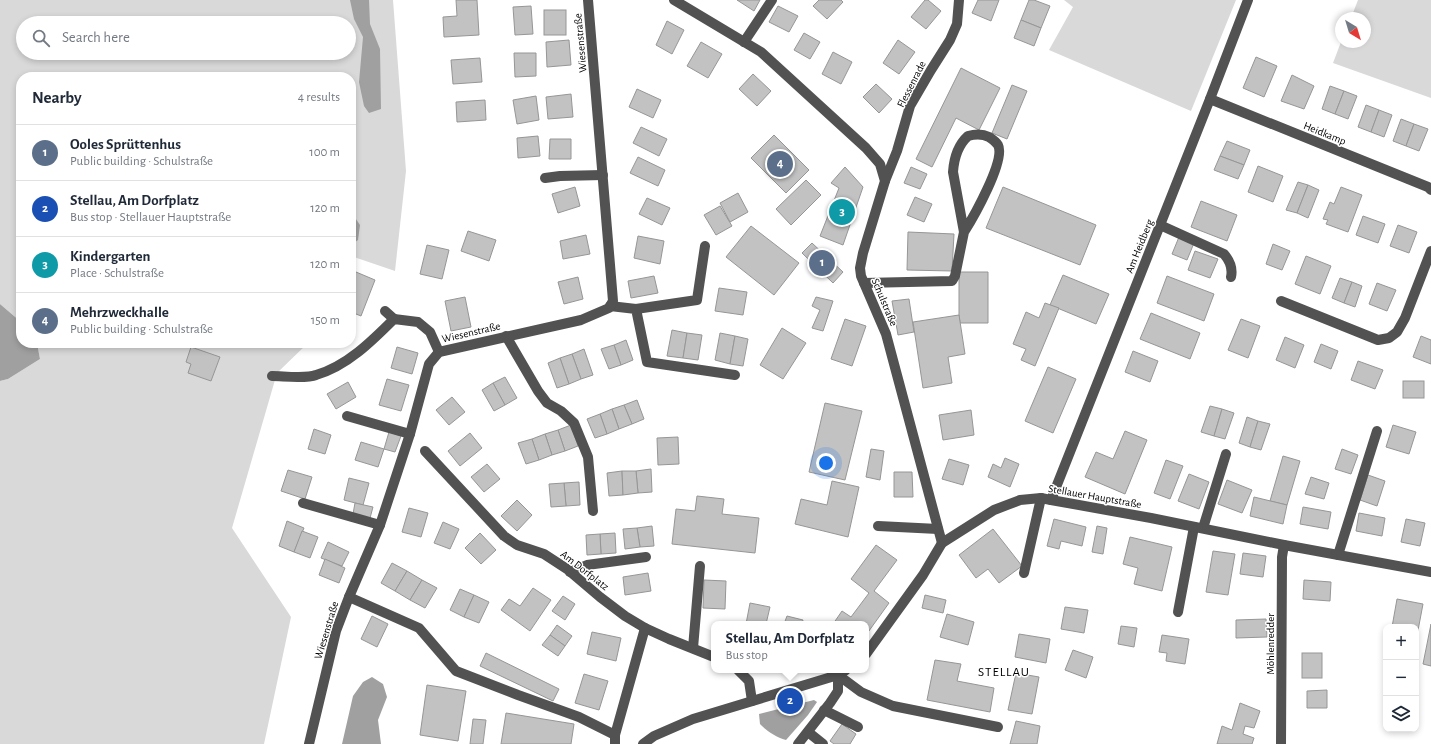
<!DOCTYPE html>
<meta charset="utf-8">
<style>
body{margin:0;font-family:"Alegreya Sans",sans-serif;background:#f2f2f3;color:#1f2937}
.controls{position:absolute;right:12px;bottom:12px;display:grid;overflow:hidden;border-radius:8px;box-shadow:0 2px 6px #0003}
.controls button{width:36px;height:36px;display:grid;place-items:center;padding:0;border:0;border-bottom:1px solid #e0e1e3;background:#fff;color:#1f2937;font:20px sans-serif}
.compass{position:absolute;left:1335px;top:12px;width:36px;height:36px;border-radius:50%;background:#fff;box-shadow:0 2px 6px #0003;rotate:142deg}
.you{position:absolute;left:826px;top:463px;width:14px;height:14px;margin:-10px;border:3px solid #fff;border-radius:50%;background:#1a73e8;box-shadow:0 0 0 6px #1a73e833}
.badge{display:grid;place-items:center;width:26px;height:26px;border-radius:50%;background:#000;color:#fff;font-size:13px;font-weight:700}
.pin{position:absolute;translate:-50% -50%;border:2px solid #fff;box-shadow:0 1px 4px #0006}
.popup{position:absolute;left:711px;top:621px;width:158px;height:52px;box-sizing:border-box;display:grid;place-content:center;border-radius:8px;background:#fff;filter:drop-shadow(0 1px 3px #0005);font-size:13px;white-space:nowrap;color:#747a83}
.popup b{font-size:15px;color:#1f2937}
.popup::after{content:'';position:absolute;left:50%;top:100%;margin-left:-8px;border:8px solid transparent;border-top-color:#fff}
.list{margin:0;padding:0;list-style:none}
h2{display:flex;justify-content:space-between;align-items:center;height:52px;margin:0;padding:0 16px;font-size:17px}
h2 small{font-size:13px;font-weight:400;color:#747a83}
.list li{display:grid;grid-template-columns:26px 1fr auto;gap:12px;align-items:center;box-sizing:border-box;height:56px;padding:0 16px;border-top:1px solid #e0e1e3}
.list b{display:block;font-size:15px;white-space:nowrap}
.list p{margin:0;font-size:13px;white-space:nowrap;color:#747a83}
.list em{font-size:13px;font-style:normal;color:#747a83}
.icon{flex:none;width:22px;height:22px;fill:none;stroke:currentColor;stroke-width:2;stroke-linecap:round;stroke-linejoin:round}
.map{position:relative;flex:none;width:1431px;height:744px;overflow:hidden}
.search{position:absolute;background:#fff;box-shadow:0 2px 6px #0003;left:16px;top:16px;width:340px;height:44px;display:flex;align-items:center;gap:10px;box-sizing:border-box;padding:0 14px;border-radius:22px;color:#747a83;font-size:15px}
.panel{position:absolute;background:#fff;box-shadow:0 2px 6px #0003;left:16px;top:72px;width:340px;height:276px;border-radius:16px}
.map>svg:first-child{display:block}
.green{fill:#d9d9d9;fill-rule:evenodd}
.water{fill:#a0a0a0}
.building{fill:#c2c2c2;stroke:#969696}
.lines{fill:none;stroke-linecap:round;stroke-linejoin:round}
.minor{stroke:#525252;stroke-width:10}
.labels{text-anchor:middle;stroke-width:3;stroke-linejoin:round;paint-order:stroke}
.street-label{font-size:11px;fill:#000;stroke:#fff}
.quarter-label{font-size:13px;letter-spacing:1px;fill:#000;stroke:#fff}
</style>
<div class="map">
<svg width="1431" height="744" viewBox="0 0 1431 744">
<rect width="100%" height="100%" fill="#fff"/>
<g class="green">
<path d="M0 0H393L406 171 395 271 351 256V77H21V322L0 304ZM23 23H349V53H23Z"/>
<polygon points="1064,0 1236,0 1191,111 1049,50 1073,7"/>
<polygon points="1358,0 1431,0 1431,98 1333,63 1341,42 1365,42 1365,18 1351,18"/>
<polygon points="37,343 308,343 277,373 232,528 291,617 264,744 0,744 0,381 8,379 40,359"/>
</g>
<g class="water">
<polygon points="350,0 369,0 370,24 380,49 381,109 369,113 364,106 359,82 363,37 354,19"/>
<polygon points="351,212 360,225 358,240 351,245"/>
<polygon points="0,304 21,322 21,343 37,343 40,359 8,379 0,381"/>
<polygon points="372,677 383,684 387,697 378,720 381,744 342,744 353,696 363,682"/>
<path d="M814 700 817 702 808 715 786 740C776 737 768 732 760 724L759 714Z"/>
</g>
<g class="building">
<polygon points="456,0 477,0 479,35 444,37 443,17 457,16"/>
<polygon points="737,0 760,0 754,11"/>
<polygon points="819,0 841,0 843,2 827,19 813,6"/>
<polygon points="925,0 928,0 941,11 926,29 911,17"/>
<polygon points="978,0 999,0 991,21 972,13"/>
<polygon points="1029,0 1034,0 1050,6 1041,28 1021,20"/>
<polygon points="531,6 533,34 515,35 513,7"/>
<polygon points="778,6 798,16 789,32 769,22"/>
<rect x="544" y="10" width="22" height="25"/>
<polygon points="1021,20 1041,28 1034,46 1014,38"/>
<polygon points="667,21 684,30 672,54 656,45"/>
<polygon points="804,33 820,42 810,59 794,50"/>
<polygon points="569,40 571,65 547,67 546,42"/>
<polygon points="898,40 915,52 899,74 883,63"/>
<polygon points="701,42 722,54 708,78 687,66"/>
<polygon points="833,52 852,62 841,84 822,74"/>
<polygon points="514,53 536,53 536,76 515,77"/>
<polygon points="1256,57 1277,66 1264,97 1243,88"/>
<polygon points="480,58 482,82 453,84 451,60"/>
<polygon points="961,68 1000,88 979,130 956,118 932,167 916,159"/>
<polygon points="753,74 771,91 757,106 739,89"/>
<polygon points="1292,75 1314,86 1304,109 1281,101"/>
<polygon points="876,84 892,99 879,113 863,97"/>
<polygon points="1012,85 1027,91 1007,139 992,133"/>
<polygon points="1330,86 1344,91 1335,114 1322,109"/>
<polygon points="637,89 661,100 653,118 629,107"/>
<polygon points="1344,91 1357,96 1348,119 1335,114"/>
<polygon points="571,94 573,117 548,119 546,97"/>
<polygon points="536,96 539,120 517,124 513,100"/>
<polygon points="485,100 486,120 457,122 456,102"/>
<polygon points="1366,105 1379,110 1371,132 1358,127"/>
<polygon points="1379,110 1392,115 1384,137 1371,132"/>
<polygon points="1401,119 1414,124 1406,146 1393,141"/>
<polygon points="1414,124 1428,129 1419,151 1406,146"/>
<polygon points="641,127 667,139 659,156 633,143"/>
<polygon points="774,135 809,170 786,193 751,158"/>
<polygon points="538,136 540,156 518,158 517,138"/>
<polygon points="550,139 571,139 571,159 549,159"/>
<polygon points="1227,141 1250,150 1244,165 1220,156"/>
<polygon points="1220,156 1244,165 1238,179 1214,170"/>
<polygon points="638,157 665,170 658,186 630,173"/>
<polygon points="1258,166 1283,176 1273,202 1248,192"/>
<polygon points="845,167 863,187 843,245 820,236 839,188 831,183"/>
<polygon points="911,167 927,174 920,189 904,183"/>
<polygon points="806,180 821,195 791,225 776,209"/>
<polygon points="1298,182 1308,185 1297,213 1286,210"/>
<polygon points="1308,185 1319,190 1308,218 1297,213"/>
<polygon points="575,187 580,206 558,213 552,194"/>
<polygon points="1003,187 1096,225 1080,265 986,228"/>
<polygon points="1341,187 1362,195 1348,232 1326,224 1328,220 1323,219 1330,202 1334,204"/>
<polygon points="738,193 748,212 730,222 720,203"/>
<polygon points="915,197 932,204 924,222 907,215"/>
<polygon points="647,198 670,208 662,225 639,214"/>
<polygon points="1201,201 1237,215 1227,241 1191,227"/>
<polygon points="720,206 732,226 716,235 704,215"/>
<polygon points="1363,216 1385,224 1378,243 1356,235"/>
<polygon points="1398,225 1417,232 1409,253 1390,246"/>
<polygon points="751,226 799,263 774,295 726,257"/>
<polygon points="468,231 496,240 489,261 461,251"/>
<polygon points="908,232 954,234 952,271 907,270"/>
<polygon points="586,235 590,254 563,259 560,241"/>
<polygon points="638,236 664,241 660,264 634,258"/>
<polygon points="1179,237 1194,243 1187,260 1172,254"/>
<polygon points="812,243 843,272 833,283 802,253"/>
<polygon points="1273,244 1290,251 1282,270 1266,264"/>
<polygon points="427,245 449,250 442,279 420,274"/>
<polygon points="1195,251 1218,259 1210,278 1188,270"/>
<polygon points="1306,256 1331,266 1320,294 1295,284"/>
<polygon points="356,272 375,280 361,316 351,312 351,284"/>
<polygon points="959,272 988,272 988,323 960,323 959,315"/>
<polygon points="1063,275 1109,294 1096,324 1050,305"/>
<polygon points="654,276 658,293 631,298 628,281"/>
<polygon points="1167,276 1214,294 1204,321 1157,303"/>
<polygon points="578,277 583,299 564,304 558,282"/>
<polygon points="1340,278 1352,282 1344,303 1332,298"/>
<polygon points="1352,282 1362,286 1355,307 1344,303"/>
<polygon points="1377,283 1396,290 1387,311 1369,304"/>
<polygon points="719,288 747,292 743,315 715,311"/>
<polygon points="465,297 471,327 451,331 445,301"/>
<polygon points="816,297 833,301 823,331 812,328 820,310 812,306"/>
<polygon points="909,299 914,332 898,335 892,301"/>
<polygon points="1045,303 1059,308 1035,366 1021,360 1026,349 1013,344 1026,312 1039,318"/>
<polygon points="1151,313 1200,333 1190,359 1140,339"/>
<polygon points="959,315 965,354 948,357 952,383 923,388 913,322"/>
<polygon points="845,319 866,326 852,366 831,359"/>
<polygon points="1241,319 1260,326 1248,358 1228,350"/>
<polygon points="782,328 806,343 783,379 760,365"/>
<polygon points="672,330 687,333 683,358 667,356"/>
<polygon points="687,333 702,335 698,360 683,358"/>
<polygon points="720,333 735,336 730,364 715,360"/>
<polygon points="735,336 748,339 743,366 730,364"/>
<polygon points="1421,336 1431,340 1431,364 1413,357"/>
<polygon points="1285,337 1304,345 1295,368 1276,360"/>
<polygon points="626,340 633,360 621,365 614,345"/>
<polygon points="1321,344 1338,351 1331,369 1314,362"/>
<polygon points="614,345 621,365 609,369 601,349"/>
<polygon points="191,347 220,357 211,381 188,373 191,364 186,362"/>
<polygon points="397,347 418,353 412,374 391,368"/>
<polygon points="584,349 593,375 581,379 572,354"/>
<polygon points="1133,351 1158,361 1150,382 1125,372"/>
<polygon points="572,354 581,379 569,384 560,358"/>
<polygon points="560,358 569,384 557,388 548,363"/>
<polygon points="1358,361 1383,370 1375,389 1351,380"/>
<polygon points="1048,367 1076,379 1053,433 1025,421"/>
<polygon points="505,377 517,398 505,405 493,383"/>
<polygon points="387,379 409,385 401,411 379,405"/>
<rect x="1403" y="381" width="21" height="17"/>
<polygon points="348,382 356,397 336,409 327,394"/>
<polygon points="493,383 505,405 494,411 482,390"/>
<polygon points="452,397 465,412 449,425 436,410"/>
<polygon points="637,400 644,419 632,424 624,405"/>
<polygon points="825,403 862,411 845,480 809,472"/>
<polygon points="624,405 632,424 619,429 612,409"/>
<polygon points="1210,406 1222,409 1214,436 1201,432"/>
<polygon points="612,409 619,429 607,434 600,414"/>
<polygon points="1222,409 1234,413 1225,439 1214,436"/>
<polygon points="971,410 974,435 943,440 939,415"/>
<polygon points="600,414 607,434 595,438 587,419"/>
<polygon points="1247,417 1258,421 1250,447 1239,443"/>
<polygon points="1258,421 1270,424 1261,450 1250,447"/>
<polygon points="571,425 578,446 565,451 558,430"/>
<polygon points="1393,425 1416,432 1409,454 1386,447"/>
<polygon points="314,429 331,435 325,454 308,449"/>
<polygon points="558,430 565,451 552,455 545,434"/>
<polygon points="1125,431 1147,440 1125,494 1085,477 1096,452 1113,459"/>
<polygon points="389,432 401,436 395,452 384,449"/>
<polygon points="470,433 482,448 460,466 448,451"/>
<polygon points="545,434 552,455 539,460 532,439"/>
<polygon points="678,437 679,464 658,465 657,438"/>
<polygon points="532,439 539,460 526,464 518,443"/>
<polygon points="361,442 384,449 378,467 355,460"/>
<polygon points="871,449 884,451 880,480 866,477"/>
<polygon points="1342,449 1358,455 1351,474 1335,469"/>
<polygon points="1283,456 1300,461 1287,505 1270,501"/>
<polygon points="1005,458 1019,464 1010,487 988,477 993,464 1001,468"/>
<polygon points="949,459 969,465 963,485 942,479"/>
<polygon points="1166,460 1183,466 1170,499 1154,493"/>
<polygon points="487,464 500,479 484,492 471,477"/>
<polygon points="651,469 652,492 638,493 636,471"/>
<polygon points="288,470 312,477 305,499 281,491"/>
<polygon points="622,471 623,495 609,496 607,473"/>
<polygon points="622,471 636,471 638,493 623,495"/>
<polygon points="894,472 912,472 913,497 894,497"/>
<polygon points="1189,474 1209,482 1199,509 1178,501"/>
<polygon points="1368,475 1385,481 1377,506 1360,500"/>
<polygon points="1311,477 1329,483 1324,499 1305,494"/>
<polygon points="349,478 369,483 363,505 344,500"/>
<polygon points="1227,480 1252,490 1242,513 1218,504"/>
<polygon points="832,481 859,487 848,537 795,524 801,499 827,505"/>
<polygon points="579,482 580,505 566,506 564,483"/>
<polygon points="564,483 566,506 551,507 549,484"/>
<polygon points="697,496 724,499 722,514 759,518 755,553 672,544 676,509 695,511"/>
<polygon points="1254,497 1287,505 1283,524 1250,516"/>
<polygon points="517,500 532,515 517,531 501,516"/>
<polygon points="355,503 373,507 370,518 353,514"/>
<polygon points="1303,507 1331,512 1328,529 1300,524"/>
<polygon points="409,508 428,513 421,537 402,532"/>
<polygon points="1359,513 1385,518 1382,536 1356,531"/>
<polygon points="1054,519 1086,527 1082,546 1061,541 1059,549 1047,546"/>
<polygon points="1406,519 1425,523 1420,546 1401,542"/>
<polygon points="287,521 304,528 294,552 279,546"/>
<polygon points="443,522 459,529 450,549 434,543"/>
<polygon points="652,526 654,546 640,547 637,528"/>
<polygon points="1097,526 1107,528 1103,554 1092,552"/>
<polygon points="637,528 640,547 625,549 623,529"/>
<polygon points="993,529 1022,566 999,583 988,569 976,578 959,555"/>
<polygon points="302,531 318,537 310,558 294,552"/>
<polygon points="480,533 496,550 481,564 465,548"/>
<polygon points="615,533 616,553 601,554 600,534"/>
<polygon points="600,534 601,554 587,555 586,535"/>
<polygon points="1130,537 1172,547 1162,591 1134,584 1138,568 1123,564"/>
<polygon points="328,542 349,552 342,566 321,558"/>
<polygon points="876,545 897,560 874,591 889,603 866,635 866,624 833,624 842,611 851,617 869,593 851,579"/>
<polygon points="1213,551 1235,554 1228,595 1206,592"/>
<polygon points="1243,553 1266,556 1263,577 1240,574"/>
<polygon points="325,559 345,568 339,583 319,575"/>
<polygon points="392,563 407,571 395,591 381,583"/>
<polygon points="407,571 422,580 410,600 395,591"/>
<polygon points="648,573 651,591 625,595 623,577"/>
<polygon points="422,580 437,588 425,608 410,600"/>
<polygon points="704,580 726,581 725,609 703,608"/>
<polygon points="1304,580 1331,582 1330,601 1303,599"/>
<polygon points="533,588 551,600 530,631 501,610 509,599 520,606"/>
<polygon points="460,589 474,595 464,617 450,610"/>
<polygon points="474,595 489,602 479,623 464,617"/>
<polygon points="925,595 946,600 943,613 922,608"/>
<polygon points="563,596 575,604 565,620 552,611"/>
<polygon points="1397,599 1423,604 1416,641 1416,627 1392,627"/>
<polygon points="750,603 770,607 766,624 746,624"/>
<polygon points="1065,607 1088,610 1084,633 1061,629"/>
<polygon points="947,614 974,622 968,645 940,637"/>
<polygon points="372,616 388,624 377,647 361,639"/>
<polygon points="787,616 803,620 802,624 784,624"/>
<polygon points="1266,619 1267,637 1236,638 1236,620"/>
<polygon points="1431,624 1431,666 1423,664"/>
<polygon points="557,625 572,636 565,646 550,635"/>
<polygon points="1121,626 1137,628 1134,647 1118,644"/>
<polygon points="592,632 621,638 616,661 587,654"/>
<polygon points="1019,634 1050,639 1046,663 1015,657"/>
<polygon points="550,635 565,646 558,656 542,645"/>
<polygon points="1162,635 1189,639 1185,664 1166,661 1167,653 1159,652"/>
<polygon points="1073,650 1093,657 1086,678 1065,670"/>
<polygon points="486,653 559,689 553,701 480,666"/>
<rect x="1302" y="653" width="20" height="25"/>
<polygon points="935,660 961,664 957,681 994,688 990,712 927,700"/>
<polygon points="1016,673 1039,677 1032,714 1008,710"/>
<polygon points="584,674 608,681 599,710 575,703"/>
<polygon points="427,685 466,691 458,741 420,735"/>
<polygon points="1327,690 1327,708 1307,708 1307,691"/>
<polygon points="1240,703 1260,711 1254,728 1245,726 1243,734 1254,738 1252,744 1217,744 1222,726 1232,730"/>
<polygon points="506,713 574,724 571,744 501,744"/>
<polygon points="473,719 486,720 483,744 470,744"/>
<polygon points="1016,721 1040,726 1037,744 1010,744"/>
<polygon points="842,724 856,734 850,744 834,744 830,741"/>
</g>
<g class="lines">
<g class="minor">
<polyline points="674,0 761,52 866,148 880,164 885,181 863,253 860,268 861,276 886,334 942,543"/>
<polyline points="744,42 772,0"/>
<polyline points="1210,99 1428,187 1431,190"/>
<polyline points="545,178 560,176 603,175"/>
<polyline points="885,181 897,151 910,106 931,70 950,40 957,24 959,0"/>
<path d="M1160 225 1224 254C1230 261 1233 268 1231 277"/>
<path d="M864 283 952 281 955 276 964 232 953 172C954 158 958 145 968 136 975 134 983 134 989 137 992 139 996 142 998 145 1006 160 973 218 964 232"/>
<polyline points="1281,301 1378,340 1389,338 1397,332 1405,318 1431,251"/>
<polyline points="610,306 636,309 647,362 735,375"/>
<polyline points="636,309 697,300 705,246"/>
<polyline points="385,311 394,319"/>
<polyline points="506,336 538,391 547,403 561,411 574,423 588,457 593,511"/>
<path d="M272 376C283 376 306 379 316 375 347 366 372 341 394 319L418 322 430 332 439 352"/>
<polyline points="347,416 410,434"/>
<polyline points="425,451 504,536 517,545 544,554 567,569 600,597 625,616 645,628"/>
<polyline points="1051,500 1210,99 1248,0"/>
<polyline points="303,503 380,525"/>
<polyline points="878,526 938,529"/>
<polyline points="1203,528 1226,454"/>
<polyline points="1338,555 1377,431"/>
<polyline points="570,572 587,565 646,557"/>
<polyline points="1024,573 1041,498"/>
<polyline points="349,597 419,628 456,671 518,695 579,717 615,735"/>
<polyline points="1178,612 1194,527"/>
<polyline points="693,648 700,566"/>
<polyline points="866,654 923,575 942,543 994,510 1020,500 1041,498 1051,500 1151,518 1284,545 1431,572"/>
<polyline points="738,670 749,681 752,701"/>
<polyline points="838,675 861,692 893,706 998,727"/>
<polyline points="824,710 858,727"/>
<polyline points="808,732 823,744"/>
<polyline points="309,744 336,631 349,597 380,525 410,434 429,364 439,352 581,320 609,308 613,301 588,0"/>
<polyline points="615,744 615,735 645,628 669,639 714,657"/>
<polyline points="643,744 654,736 693,719 838,675 846,670"/>
<polyline points="798,744 830,703 838,691 838,675"/>
<polyline points="1281,744 1282,557 1284,545"/>
</g>
</g>
<g class="labels">
<g class="street-label">
<text transform="translate(580 43) rotate(-95)" y="4">Wiesenstraße</text>
<text transform="translate(911 84) rotate(-63)" y="4">Flessenrade</text>
<text transform="translate(1325 133) rotate(22)" y="4">Heidkamp</text>
<text transform="translate(1139 246) rotate(-68)" y="4">Am Heidberg</text>
<text transform="translate(885 302) rotate(67)" y="4">Schulstraße</text>
<text transform="translate(471 332) rotate(-13)" y="4">Wiesenstraße</text>
<text transform="translate(1095 496) rotate(10)" y="4">Stellauer Hauptstraße</text>
<text transform="translate(585 570) rotate(38)" y="4">Am Dorfplatz</text>
<text transform="translate(326 630) rotate(-73)" y="4">Wiesenstraße</text>
<text transform="translate(1270 644) rotate(-90)" y="4">Möhlenredder</text>
</g>
<g class="quarter-label">
<text x="1004" y="676">STELLAU</text>
</g>
</g>
</svg>
<div class="controls">
<button>+</button>
<button>−</button>
<button><svg class="icon" aria-label="layers" viewBox="0 0 24 24"><path d="M12 4l9 5-9 5-9-5zM3 14l9 5 9-5"/></svg></button>
</div>
<svg class="compass" viewBox="-18 -18 36 36"><path d="M0-13l5 13h-10z" fill="#e53935"/><path d="M0 13l5-13h-10z" fill="#747a83"/></svg>
<div class="you"></div>
<div class="pin badge" style="left:822px;top:263px;background:#5c6f8a">1</div>
<div class="pin badge" style="left:790px;top:701px;background:#1a4fb4">2</div>
<div class="popup"><b>Stellau, Am Dorfplatz</b>Bus stop</div>
<div class="pin badge" style="left:842px;top:212px;background:#0f9aa8">3</div>
<div class="pin badge" style="left:780px;top:164px;background:#5c6f8a">4</div>
<div class="search"><svg class="icon" aria-label="search" viewBox="0 0 24 24"><circle cx="10" cy="10" r="6"/><path d="M15 15l6 6"/></svg>Search here</div>
<section class="panel">
<h2>Nearby<small>4 results</small></h2>
<ul class="list">
<li><span class="badge" style="background:#5c6f8a">1</span><div><b>Ooles Sprüttenhus</b><p>Public building · Schulstraße</p></div><em>100 m</em></li>
<li><span class="badge" style="background:#1a4fb4">2</span><div><b>Stellau, Am Dorfplatz</b><p>Bus stop · Stellauer Hauptstraße</p></div><em>120 m</em></li>
<li><span class="badge" style="background:#0f9aa8">3</span><div><b>Kindergarten</b><p>Place · Schulstraße</p></div><em>120 m</em></li>
<li><span class="badge" style="background:#5c6f8a">4</span><div><b>Mehrzweckhalle</b><p>Public building · Schulstraße</p></div><em>150 m</em></li>
</ul>
</section>
</div>
